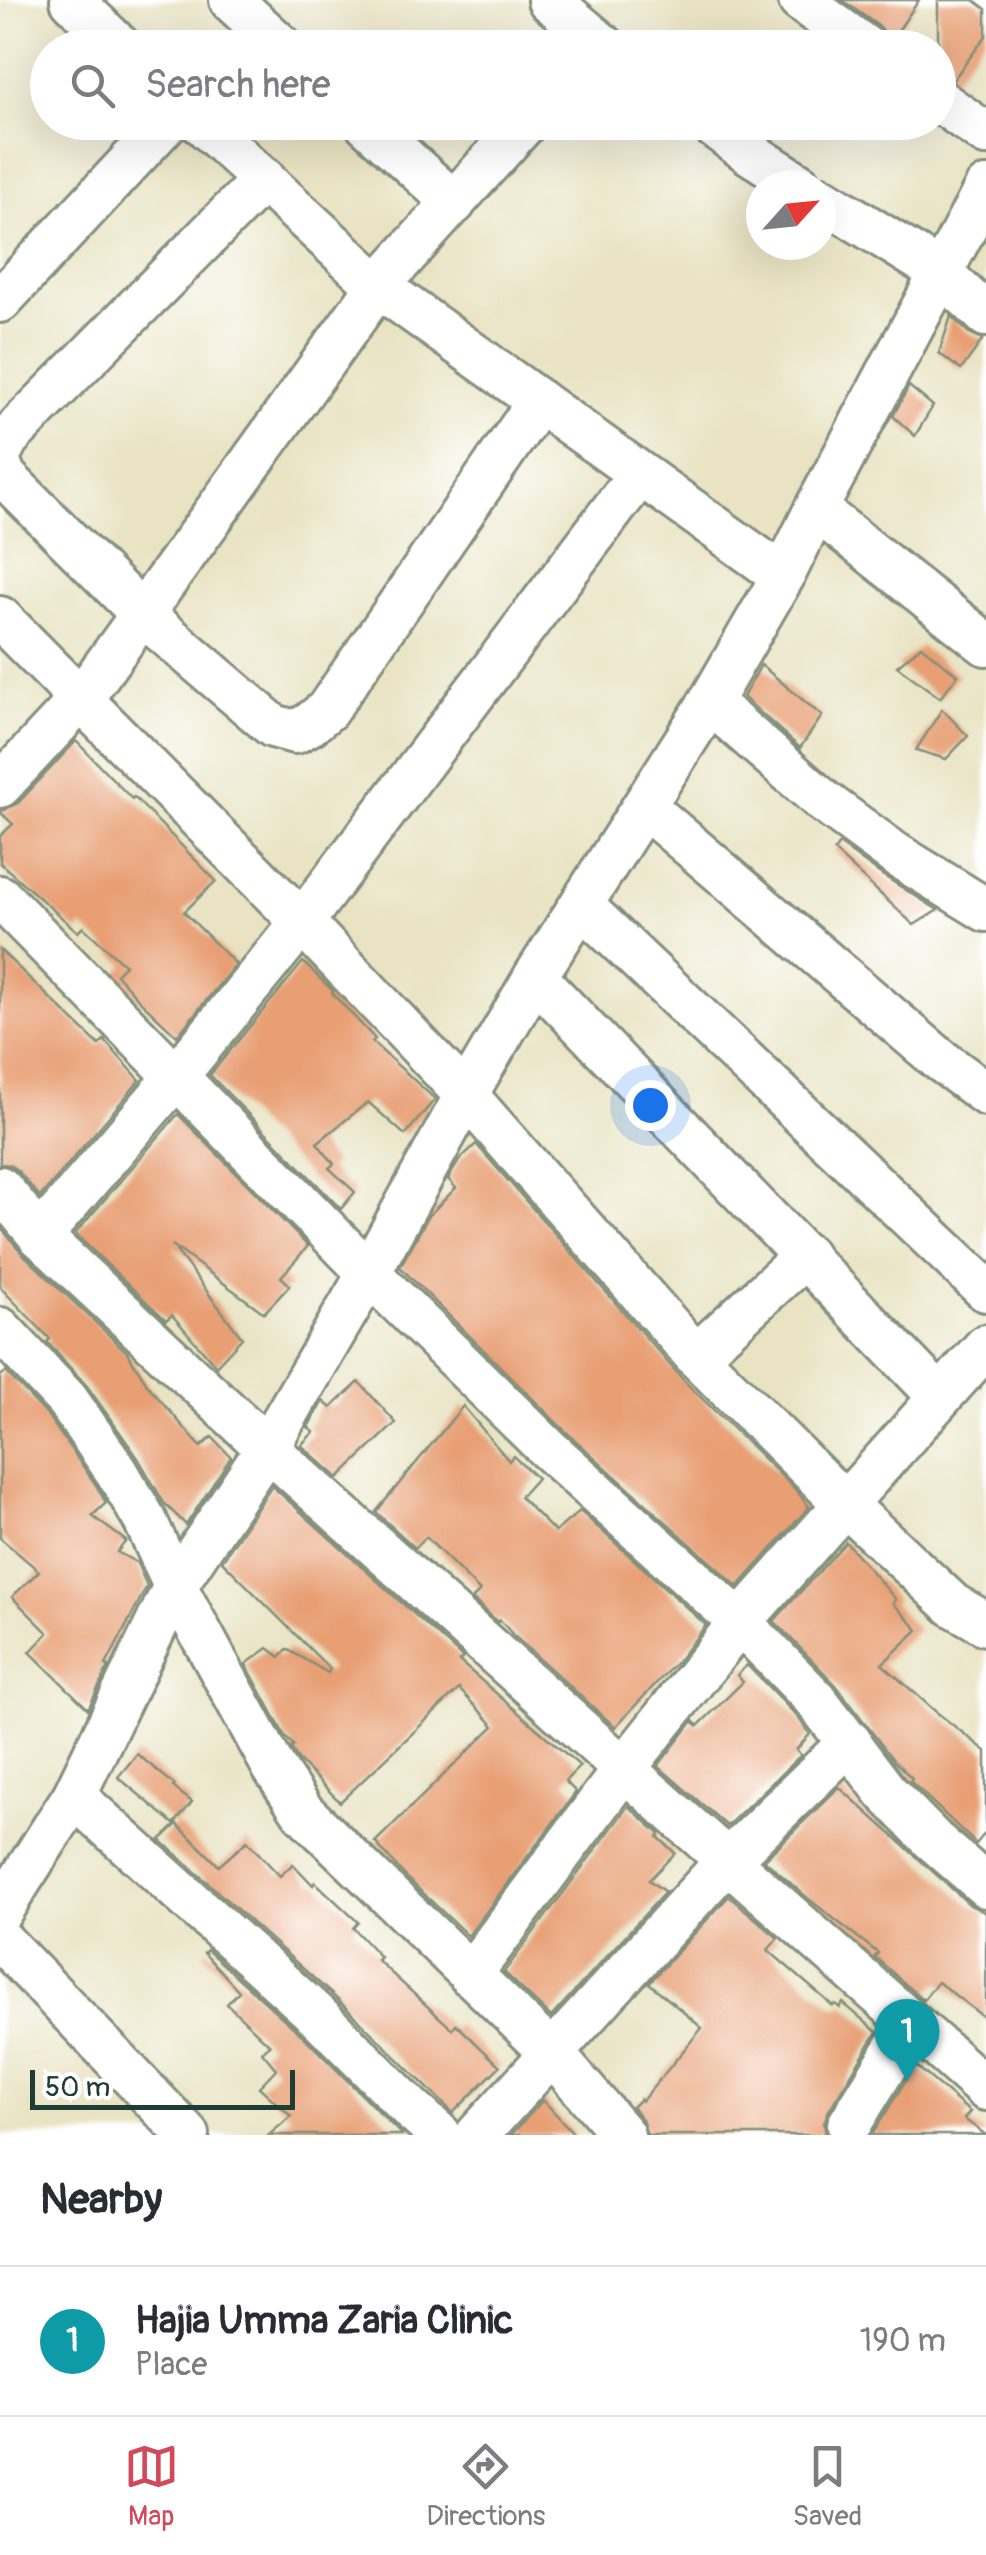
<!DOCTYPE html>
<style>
body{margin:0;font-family:Pangolin,sans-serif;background:#f2f2f3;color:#2b2b33}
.compass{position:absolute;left:746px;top:170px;width:90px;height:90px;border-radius:50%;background:#fff;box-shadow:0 10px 40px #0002;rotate:63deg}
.scale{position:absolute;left:30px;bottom:25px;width:265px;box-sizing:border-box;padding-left:10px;border:5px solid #1f3d34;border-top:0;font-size:28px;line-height:35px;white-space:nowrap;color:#1f3d34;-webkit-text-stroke:8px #fff;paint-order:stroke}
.you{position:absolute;left:650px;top:1105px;width:35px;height:35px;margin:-25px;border:8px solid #fff;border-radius:50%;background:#1a73e8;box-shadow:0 0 0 15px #1a73e833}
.badge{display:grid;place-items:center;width:65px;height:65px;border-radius:50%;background:#d1495b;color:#fff;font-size:32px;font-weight:700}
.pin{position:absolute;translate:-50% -82px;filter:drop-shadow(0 2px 5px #0008)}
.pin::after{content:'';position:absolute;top:52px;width:35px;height:30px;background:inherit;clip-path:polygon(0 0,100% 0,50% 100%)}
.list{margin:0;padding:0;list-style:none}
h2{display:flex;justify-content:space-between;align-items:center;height:130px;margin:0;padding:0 40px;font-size:42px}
h2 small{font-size:32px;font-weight:400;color:#7c7c81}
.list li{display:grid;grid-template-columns:65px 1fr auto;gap:30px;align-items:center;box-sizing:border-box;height:150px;padding:0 40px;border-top:2px solid #e1e1e2}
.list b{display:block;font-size:38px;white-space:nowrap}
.list p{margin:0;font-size:32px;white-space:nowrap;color:#7c7c81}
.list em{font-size:32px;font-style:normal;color:#7c7c81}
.icon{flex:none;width:55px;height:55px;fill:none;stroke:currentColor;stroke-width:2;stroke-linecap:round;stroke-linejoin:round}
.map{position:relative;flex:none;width:986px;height:2135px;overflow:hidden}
.search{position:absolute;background:#fff;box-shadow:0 10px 40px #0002;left:30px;right:30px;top:30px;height:110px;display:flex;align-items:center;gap:25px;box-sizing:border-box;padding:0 35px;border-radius:55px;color:#7c7c81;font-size:38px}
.sheet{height:280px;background:#fff}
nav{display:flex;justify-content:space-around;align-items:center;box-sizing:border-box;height:140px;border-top:2px solid #e1e1e2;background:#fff;font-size:28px;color:#7c7c81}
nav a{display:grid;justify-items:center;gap:5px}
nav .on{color:#d1495b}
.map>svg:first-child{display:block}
.building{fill:#e89f73}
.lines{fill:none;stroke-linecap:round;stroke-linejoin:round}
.street-casing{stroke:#84907c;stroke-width:48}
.street{stroke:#fff;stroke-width:42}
</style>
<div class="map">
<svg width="986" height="2135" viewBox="0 0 986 2135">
<rect width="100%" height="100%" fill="#fff"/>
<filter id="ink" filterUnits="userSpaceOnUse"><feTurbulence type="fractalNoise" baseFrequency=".01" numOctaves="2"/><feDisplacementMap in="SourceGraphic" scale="20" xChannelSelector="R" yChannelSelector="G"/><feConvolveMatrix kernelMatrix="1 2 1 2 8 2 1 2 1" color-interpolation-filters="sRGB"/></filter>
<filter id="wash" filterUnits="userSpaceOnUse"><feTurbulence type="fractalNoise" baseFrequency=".0048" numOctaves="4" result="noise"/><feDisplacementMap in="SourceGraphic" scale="40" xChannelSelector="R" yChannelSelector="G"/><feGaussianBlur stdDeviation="2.25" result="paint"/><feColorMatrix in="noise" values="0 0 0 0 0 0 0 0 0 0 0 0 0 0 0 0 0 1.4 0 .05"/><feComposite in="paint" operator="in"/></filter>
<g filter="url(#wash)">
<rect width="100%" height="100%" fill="#e9e3c3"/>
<g id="blocks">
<g class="building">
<polygon points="842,0 919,0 891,41 881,28"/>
<polygon points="938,0 974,0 986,9 986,36 953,80 938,75"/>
<polygon points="951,316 969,333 983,339 961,370 939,353"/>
<polygon points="909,386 933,406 915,436 893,416"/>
<polygon points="921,646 958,675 940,698 897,666"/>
<polygon points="761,665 822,716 800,748 743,697"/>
<polygon points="942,709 968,736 946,759 916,750"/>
<polygon points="76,741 132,799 134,797 216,881 184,912 236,964 177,1036 139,1000 116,974 125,965 83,927 78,932 0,863 0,836 13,824 0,812 18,803"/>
<polygon points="839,844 882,875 938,910 914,925 834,851"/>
<polygon points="0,950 99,1045 104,1040 140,1080 40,1197 18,1171 10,1165 0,1164"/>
<polygon points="303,962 333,991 332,993 375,1039 372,1042 435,1099 405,1135 368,1102 317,1143 334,1164 329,1168 355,1192 341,1209 210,1075"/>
<polygon points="178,1114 308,1246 281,1277 290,1285 264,1313 172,1245 242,1338 216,1366 172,1315 166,1320 75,1234"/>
<polygon points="476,1144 685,1382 797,1491 809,1507 738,1587 564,1430 400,1267 429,1215 456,1188 448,1179 460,1159"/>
<polygon points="0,1227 23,1254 127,1352 149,1387 201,1447 212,1437 231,1457 186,1525 164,1503 138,1458 87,1386 47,1342 50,1339 0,1287"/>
<polygon points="6,1372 48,1416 96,1485 106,1503 92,1516 126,1541 117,1552 137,1563 147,1586 106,1665 109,1666 88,1709 30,1652 48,1633 12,1597 39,1571 0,1538 0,1376"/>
<polygon points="359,1382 396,1423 338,1478 301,1445 314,1432 308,1427 323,1401 331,1408"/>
<polygon points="463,1406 509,1461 513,1456 537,1478 520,1497 555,1532 580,1511 706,1625 680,1658 615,1727 514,1636 500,1620 498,1622 472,1599 480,1591 426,1537 415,1548 376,1512"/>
<polygon points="272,1486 463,1658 459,1661 580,1766 565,1781 576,1792 468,1936 407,1878 375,1842 494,1726 459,1689 340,1802 300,1762 291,1748 294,1746 286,1738 246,1664 268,1648 280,1657 287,1649 328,1673 330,1669 222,1561"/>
<polygon points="846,1542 896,1600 893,1603 918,1630 882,1664 935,1711 986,1751 986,1832 976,1844 910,1781 912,1778 894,1761 836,1685 774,1621"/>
<polygon points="747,1665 797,1716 810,1734 796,1750 801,1755 727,1826 658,1766 693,1721 698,1726 743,1682 737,1675"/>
<polygon points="137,1754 175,1785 173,1787 192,1802 174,1824 118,1777"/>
<polygon points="839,1787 970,1905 986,1913 986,2019 938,1982 923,2000 875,1957 878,1953 810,1900 764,1860"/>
<polygon points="628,1806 660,1834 658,1837 675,1853 649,1880 665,1892 551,2017 504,1972"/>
<polygon points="177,1824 219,1866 247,1841 280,1876 293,1864 313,1885 315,1882 358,1922 353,1928 380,1957 377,1960 452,2029 456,2024 500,2066 453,2113 338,2000 160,1840"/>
<polygon points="729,1896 778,1938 768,1950 833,2006 835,2004 840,2008 843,2003 877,2032 828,2112 824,2123 826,2135 647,2135 642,2119 632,2107 640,2099 642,2101 702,2028 649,1983"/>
<polygon points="207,1950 304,2037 402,2135 269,2135 291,2116 259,2087 276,2069 262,2052 270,2045 227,2004 239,1991 204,1953"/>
<polygon points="915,2065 970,2112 964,2119 986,2135 872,2135"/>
<polygon points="543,2100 575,2135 511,2135"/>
</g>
</g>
</g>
<g filter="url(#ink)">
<use href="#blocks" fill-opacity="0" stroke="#84907c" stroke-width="2.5"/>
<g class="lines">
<defs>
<g id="street">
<polyline points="72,0 121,48"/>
<polyline points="231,0 283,48"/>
<polyline points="549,0 606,48"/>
<polyline points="800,0 866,48"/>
<polyline points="938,100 986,134"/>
<polyline points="201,122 378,286 783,576"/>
<polyline points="365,122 454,203"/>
<polyline points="708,122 750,153 800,185"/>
<polyline points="821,198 940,272 986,315"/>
<polyline points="0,301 167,122"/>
<polyline points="0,453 7,439 264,179"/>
<polyline points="0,465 5,477 142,614 273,726 295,732 310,724 327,710 539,401"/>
<polyline points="816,509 986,644"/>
<polyline points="0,618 302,922 466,1095 696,1356 846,1505 953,1605 986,1624"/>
<polyline points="710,702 823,801 895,854 986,910"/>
<polyline points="0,786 81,699 378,286 526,122"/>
<polyline points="645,807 939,1059 986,1094"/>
<polyline points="0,897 369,1273 547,1448 740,1622 816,1700 886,1792 933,1840 986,1886"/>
<polyline points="582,906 986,1290"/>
<polyline points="535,977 940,1397"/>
<polyline points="0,1188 40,1236 267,1448 624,1769 986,2089"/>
<polyline points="40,1236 175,1078 302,922 639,475"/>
<polyline points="0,1329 67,1400 117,1472 146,1522 175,1586 274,1768 303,1812 553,2054 623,2135"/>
<polyline points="696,1356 806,1255"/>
<polyline points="74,1796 321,2019 412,2110 440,2135"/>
<polyline points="0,1912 74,1796 175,1586 267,1448 369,1273 466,1095 535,977 710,702 783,576 816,509 986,188"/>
<polyline points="0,1939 188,2135"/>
<polyline points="470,1975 624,1769 740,1622 986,1346"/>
<polyline points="849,2125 911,2024"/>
<polyline points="477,2135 727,1861 850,1742"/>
</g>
</defs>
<use href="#street" class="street-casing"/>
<use href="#street" class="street"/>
</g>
</g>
</svg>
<svg class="compass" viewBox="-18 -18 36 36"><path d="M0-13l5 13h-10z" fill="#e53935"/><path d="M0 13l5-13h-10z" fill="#7c7c81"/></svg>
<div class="scale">50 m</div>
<div class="you"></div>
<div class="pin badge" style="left:907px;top:2081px;background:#0f9aa8">1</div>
<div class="search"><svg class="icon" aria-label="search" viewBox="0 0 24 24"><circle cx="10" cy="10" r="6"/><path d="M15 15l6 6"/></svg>Search here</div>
</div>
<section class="sheet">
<h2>Nearby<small></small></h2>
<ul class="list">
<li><span class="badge" style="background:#0f9aa8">1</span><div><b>Hajia Umma Zaria Clinic</b><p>Place</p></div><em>190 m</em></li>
</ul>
</section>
<nav>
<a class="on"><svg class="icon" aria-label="map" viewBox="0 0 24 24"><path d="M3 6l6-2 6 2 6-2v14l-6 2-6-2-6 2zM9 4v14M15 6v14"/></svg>Map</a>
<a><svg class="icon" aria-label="directions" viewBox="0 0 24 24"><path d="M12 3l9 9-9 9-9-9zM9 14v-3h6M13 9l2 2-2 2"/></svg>Directions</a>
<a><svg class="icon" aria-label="saved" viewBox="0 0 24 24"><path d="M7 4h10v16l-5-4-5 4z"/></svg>Saved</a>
</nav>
